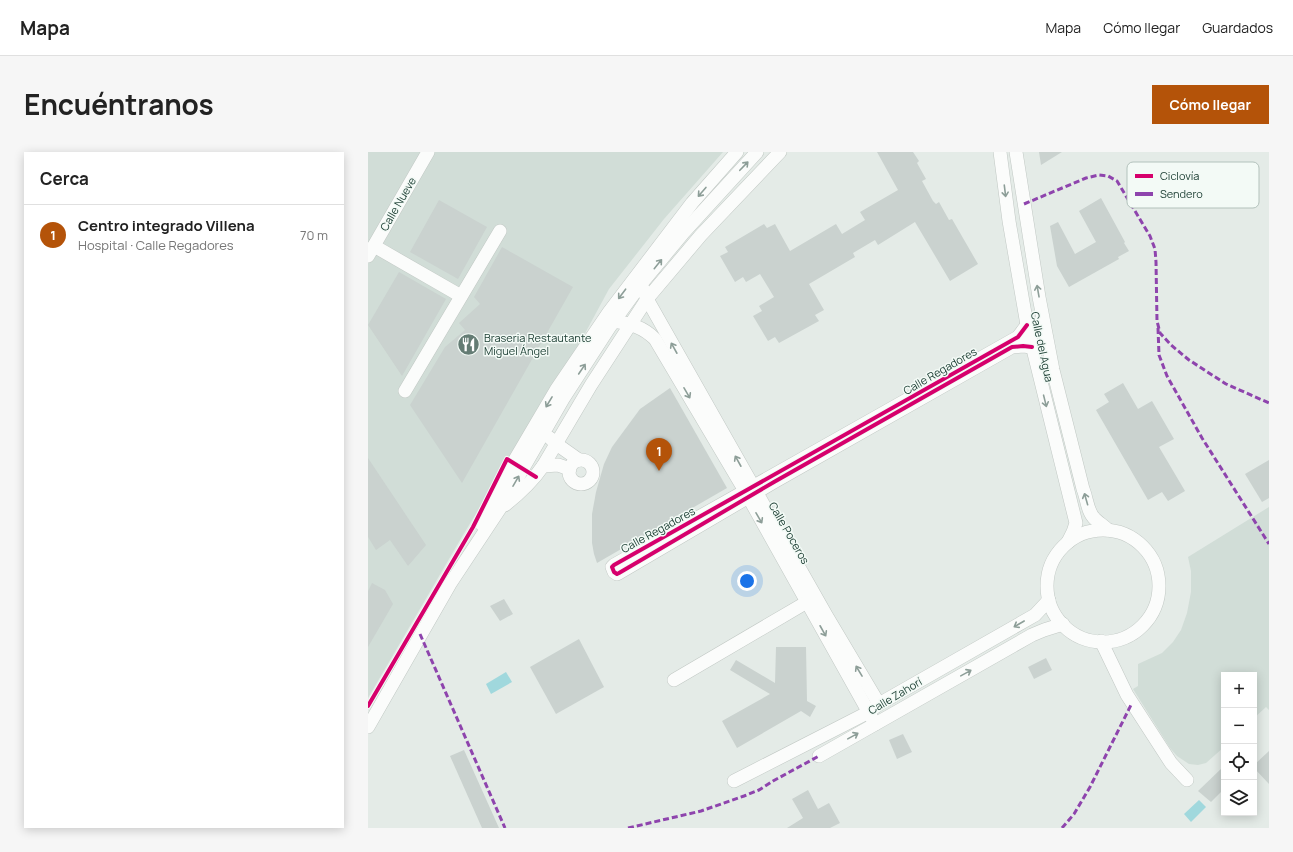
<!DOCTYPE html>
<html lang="es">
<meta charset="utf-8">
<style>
body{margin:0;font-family:Manrope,sans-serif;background:#f6f6f6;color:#222}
.controls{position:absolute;right:12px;bottom:12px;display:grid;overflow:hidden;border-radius:0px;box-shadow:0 2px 10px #0003}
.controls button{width:36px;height:36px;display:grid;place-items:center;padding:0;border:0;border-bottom:1px solid #e0e0e0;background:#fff;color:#222;font:20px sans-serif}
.you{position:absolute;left:379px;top:429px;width:14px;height:14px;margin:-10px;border:3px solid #fff;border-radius:50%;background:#1a73e8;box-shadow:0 0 0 6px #1a73e833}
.badge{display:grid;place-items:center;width:26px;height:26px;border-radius:50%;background:#b45309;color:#fff;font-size:13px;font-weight:700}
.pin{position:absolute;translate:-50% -33px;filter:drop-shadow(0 1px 2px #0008)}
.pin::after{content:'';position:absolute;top:21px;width:14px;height:12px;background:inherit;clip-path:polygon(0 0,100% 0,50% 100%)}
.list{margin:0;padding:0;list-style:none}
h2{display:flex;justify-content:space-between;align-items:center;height:52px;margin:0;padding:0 16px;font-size:17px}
h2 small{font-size:13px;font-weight:400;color:#767676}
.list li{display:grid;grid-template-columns:26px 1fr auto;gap:12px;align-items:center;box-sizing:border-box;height:60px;padding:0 16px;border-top:1px solid #e0e0e0}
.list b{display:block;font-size:15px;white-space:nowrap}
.list p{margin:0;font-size:13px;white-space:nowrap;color:#767676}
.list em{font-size:13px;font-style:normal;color:#767676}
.icon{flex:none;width:22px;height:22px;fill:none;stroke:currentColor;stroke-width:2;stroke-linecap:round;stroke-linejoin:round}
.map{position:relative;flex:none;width:901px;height:676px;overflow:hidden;border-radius:0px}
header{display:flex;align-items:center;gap:24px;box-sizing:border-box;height:56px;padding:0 20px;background:#fff;border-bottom:1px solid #e0e0e0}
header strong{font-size:19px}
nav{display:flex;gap:22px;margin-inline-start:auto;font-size:14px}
.intro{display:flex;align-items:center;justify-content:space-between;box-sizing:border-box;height:96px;padding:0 24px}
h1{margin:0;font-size:28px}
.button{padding:10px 18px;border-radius:0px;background:#b45309;color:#fff;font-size:14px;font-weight:700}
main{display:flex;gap:24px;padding:0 24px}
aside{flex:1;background:#fff;border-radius:0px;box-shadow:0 2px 10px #0003}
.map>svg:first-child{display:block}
.built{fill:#d1ddd7}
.water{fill:#a0d8dd}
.building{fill:#cad2cf}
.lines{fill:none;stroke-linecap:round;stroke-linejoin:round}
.minor-casing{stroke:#c1c8c4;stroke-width:14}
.minor{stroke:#fbfcfb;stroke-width:13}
.quiet{stroke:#8e44ad;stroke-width:3;stroke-dasharray:6 3;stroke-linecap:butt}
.cycleway-casing{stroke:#f3faf6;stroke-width:6}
.cycleway{stroke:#d6006c;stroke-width:4}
.oneway{stroke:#8d9e98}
.labels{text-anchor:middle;stroke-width:3;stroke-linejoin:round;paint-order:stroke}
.street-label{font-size:11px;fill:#1f4136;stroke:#f3faf6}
.poi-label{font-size:11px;fill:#1f4136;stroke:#f3faf6;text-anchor:start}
.key{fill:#f3faf6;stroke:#b3c2bc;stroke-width:1}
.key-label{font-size:11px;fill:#1f4136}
</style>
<header>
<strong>Mapa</strong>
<nav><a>Mapa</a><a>Cómo llegar</a><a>Guardados</a></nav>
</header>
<div class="intro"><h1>Encuéntranos</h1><a class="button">Cómo llegar</a></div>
<main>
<aside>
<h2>Cerca<small></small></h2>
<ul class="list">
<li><span class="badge">1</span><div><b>Centro integrado Villena</b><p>Hospital · Calle Regadores</p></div><em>70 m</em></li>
</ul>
</aside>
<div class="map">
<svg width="901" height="676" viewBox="0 0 901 676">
<rect width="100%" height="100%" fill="#e4ebe7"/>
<g class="built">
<polygon points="0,0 355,0 296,67 241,137 208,198 95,383 0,546"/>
<polygon points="901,355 901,558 898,555 886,566 886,523 856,523 856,595 838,611 830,613 821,612 809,604 802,596 765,537 770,534 770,512 794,501 805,490 813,478 819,461 823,440 823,419 820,405"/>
</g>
<g class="water">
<polygon points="138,520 144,530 123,542 118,532"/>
<polygon points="831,648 838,655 823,670 816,662"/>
</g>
<g class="building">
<polygon points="509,0 545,0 551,9 549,11 558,27 554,29 565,49 568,52 571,50 581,68 584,67 610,112 582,129 547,70 510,93 507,88 485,101 487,105 441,132 456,158 447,163 451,169 411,191 407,185 400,189 385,164 394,159 391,154 406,145 392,122 378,130 375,125 367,130 352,104 360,100 357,95 396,72 399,76 407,72 422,99 468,72 474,82 497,68 492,60 530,38"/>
<polygon points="671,0 694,0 673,13"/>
<polygon points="733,46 757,90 756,91 761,99 750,105 751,107 701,135 689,114 682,74 690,70 707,102 728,90 711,59"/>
<polygon points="71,48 119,75 90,127 42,100"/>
<polygon points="134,95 205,135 94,331 42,253 77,195 97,178 91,171 112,152 106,145"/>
<polygon points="31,120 78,147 34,224 0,173"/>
<polygon points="755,231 770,257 784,249 806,287 791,295 817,339 800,349 794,340 780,348 728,258 741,250 736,242"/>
<polygon points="302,236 359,336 229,411 226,402 224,391 224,362 228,340 236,312 244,295 272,257"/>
<polygon points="0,306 58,393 40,414 22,388 8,398 0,385"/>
<polygon points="901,308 901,346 894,350 877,322"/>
<polygon points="4,431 17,438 25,452 0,495 0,439"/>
<polygon points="136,447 145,462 132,469 122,454"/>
<polygon points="211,487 236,535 188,562 162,515"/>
<polygon points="408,495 438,495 439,549 448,554 442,565 433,559 369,596 354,569 402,542 362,518 368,508 407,531"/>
<polygon points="678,506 684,518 666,527 660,515"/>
<polygon points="535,582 544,600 529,607 521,588"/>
<polygon points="96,598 131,676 114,676 82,604"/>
<polygon points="901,599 901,632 886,616 886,613"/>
<polygon points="856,614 856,637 843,650 830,639"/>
<polygon points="440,638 450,657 461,651 472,671 462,676 419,676 435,666 424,647"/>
</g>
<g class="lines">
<defs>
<g id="minor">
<polyline points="632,0 641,69 659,173 708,371 705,380 700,390"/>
<path d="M648 0 671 145 685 218 715 337C719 346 719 360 727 367 731 371 736 374 740 378"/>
<polyline points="6,94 93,144"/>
<polyline points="0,104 60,0"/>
<polyline points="273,132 279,147 458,463 511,552"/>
<path d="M246 169C263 172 275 175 287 187L377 339 495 550 507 572"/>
<polyline points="659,173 650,185 246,413 244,415 246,420 249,422 251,421 406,330 644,195 655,194 664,195"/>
<polyline points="37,239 132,79"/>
<polyline points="182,286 187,291 211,308"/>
<circle cx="213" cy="320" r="12"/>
<polyline points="175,314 190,313 202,317"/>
<path d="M137 353C152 341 164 330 175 314L223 233 279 147 333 83 412 0"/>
<polyline points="113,372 145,311 188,238 241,160 324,51 369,0"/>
<circle cx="735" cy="434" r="56"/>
<polyline points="733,489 759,543 803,611 819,628"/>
<polyline points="306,528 439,450"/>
<polyline points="0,575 82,432 131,358 195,247 241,176 273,132 316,80 389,0"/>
<polyline points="451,604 664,483 676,478 695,472"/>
<polyline points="366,629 501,560 511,552 667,463 681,448"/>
</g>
</defs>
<use href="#minor" class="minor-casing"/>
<use href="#minor" class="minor"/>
<g class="quiet">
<polyline points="656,52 718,26 731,23 740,24 749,29 782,84 787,97 788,110 789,169 792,181 803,193 821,208 858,232 901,251"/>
<polyline points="790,176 791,203 799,224 834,286 901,392"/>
<polyline points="52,482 137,676"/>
<polyline points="260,676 333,659 376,644 391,638 405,629 451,604"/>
<polyline points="694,676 706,662 722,635 764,551"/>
</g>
<defs>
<g id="cycleway">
<polyline points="659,173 650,185 246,413 244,415 246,420 249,422 251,421 406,330 644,195 655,194 664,195"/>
<polyline points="0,554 105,375 139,307 168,325"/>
</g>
</defs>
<use href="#cycleway" class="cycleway-casing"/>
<use href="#cycleway" class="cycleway"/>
</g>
<defs><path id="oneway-shaft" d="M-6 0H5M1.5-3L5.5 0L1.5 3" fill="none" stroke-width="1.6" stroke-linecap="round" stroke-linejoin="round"/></defs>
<g class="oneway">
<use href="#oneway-shaft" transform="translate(376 14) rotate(-46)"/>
<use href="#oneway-shaft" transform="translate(637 39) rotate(83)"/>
<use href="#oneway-shaft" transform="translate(334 40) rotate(131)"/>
<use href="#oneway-shaft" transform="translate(290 112) rotate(-51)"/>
<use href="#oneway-shaft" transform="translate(670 139) rotate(-100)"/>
<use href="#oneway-shaft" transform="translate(254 142) rotate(127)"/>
<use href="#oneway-shaft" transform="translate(306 196) rotate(-119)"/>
<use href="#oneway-shaft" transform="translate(214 217) rotate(-56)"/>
<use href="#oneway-shaft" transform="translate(319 241) rotate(60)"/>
<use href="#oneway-shaft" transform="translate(677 249) rotate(76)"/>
<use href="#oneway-shaft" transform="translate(181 250) rotate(121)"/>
<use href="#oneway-shaft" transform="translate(370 309) rotate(-119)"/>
<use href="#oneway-shaft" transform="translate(148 329) rotate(-60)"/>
<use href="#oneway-shaft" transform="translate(718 347) rotate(-106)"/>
<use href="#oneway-shaft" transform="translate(391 366) rotate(60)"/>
<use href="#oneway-shaft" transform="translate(651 472) rotate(150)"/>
<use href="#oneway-shaft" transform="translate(455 479) rotate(61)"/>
<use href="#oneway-shaft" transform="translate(491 519) rotate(-121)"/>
<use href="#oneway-shaft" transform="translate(598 521) rotate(-29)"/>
<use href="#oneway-shaft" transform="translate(485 584) rotate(-29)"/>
</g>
<defs>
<symbol id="restaurant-disc" viewBox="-11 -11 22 22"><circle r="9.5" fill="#647c74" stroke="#f3faf6"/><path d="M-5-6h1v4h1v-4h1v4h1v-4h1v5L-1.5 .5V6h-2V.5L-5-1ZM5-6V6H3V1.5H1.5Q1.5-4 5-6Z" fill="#fff"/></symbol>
</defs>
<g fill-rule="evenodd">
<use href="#restaurant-disc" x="88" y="180" width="25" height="25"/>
</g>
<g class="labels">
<g class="street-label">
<text transform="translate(30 52) rotate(-60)" y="4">Calle Nueve</text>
<text transform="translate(674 195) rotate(78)" y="4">Calle del Agua</text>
<text transform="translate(572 219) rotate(-30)" y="4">Calle Regadores</text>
<text transform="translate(290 378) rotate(-29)" y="4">Calle Regadores</text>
<text transform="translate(421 381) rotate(60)" y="4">Calle Poceros</text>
<text transform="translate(527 544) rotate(-31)" y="4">Calle Zahorí</text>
</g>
<g class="poi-label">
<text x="116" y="190">Braseria Restautante<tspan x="116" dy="13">Miguel Ángel</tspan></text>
</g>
</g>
<rect x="759" y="10" width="132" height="46" rx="6" class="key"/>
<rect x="767" y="22" width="18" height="4" fill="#d6006c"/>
<rect x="767" y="40" width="18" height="4" fill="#8e44ad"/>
<g class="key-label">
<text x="792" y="28">Ciclovía</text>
<text x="792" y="46">Sendero</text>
</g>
</svg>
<div class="controls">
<button>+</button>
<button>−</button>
<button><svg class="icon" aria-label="locate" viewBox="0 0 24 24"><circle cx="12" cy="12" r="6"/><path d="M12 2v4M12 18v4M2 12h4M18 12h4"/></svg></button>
<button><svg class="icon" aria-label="layers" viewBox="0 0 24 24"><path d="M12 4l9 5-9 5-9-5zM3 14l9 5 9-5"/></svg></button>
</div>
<div class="you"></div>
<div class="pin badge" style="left:291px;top:319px">1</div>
</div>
</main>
